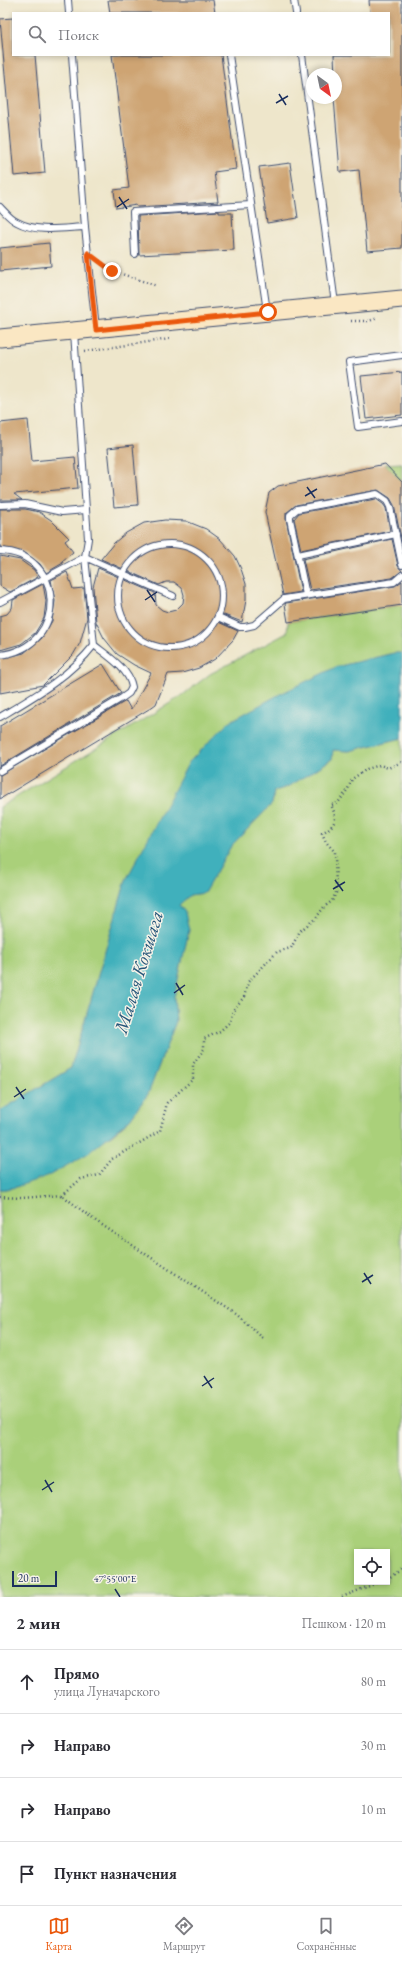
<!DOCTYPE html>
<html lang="ru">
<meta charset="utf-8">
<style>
body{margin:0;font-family:"EB Garamond",serif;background:#f2f2f3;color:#2b2b33}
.controls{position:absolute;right:12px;bottom:12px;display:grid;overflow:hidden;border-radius:0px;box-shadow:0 2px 6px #0003}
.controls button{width:36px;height:36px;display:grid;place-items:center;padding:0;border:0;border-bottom:1px solid #e1e1e2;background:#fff;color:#2b2b33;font:20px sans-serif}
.compass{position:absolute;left:306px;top:68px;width:36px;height:36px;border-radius:50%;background:#fff;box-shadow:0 2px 6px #0003;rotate:147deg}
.scale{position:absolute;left:12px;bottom:10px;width:45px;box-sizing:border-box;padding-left:4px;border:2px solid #1b2f5e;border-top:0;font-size:11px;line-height:14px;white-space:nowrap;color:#1b2f5e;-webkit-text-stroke:3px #f7f3e8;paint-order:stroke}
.stop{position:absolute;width:12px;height:12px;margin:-9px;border:3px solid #ea580c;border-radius:50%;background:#fff}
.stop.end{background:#ea580c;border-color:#fff;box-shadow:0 1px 4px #0008}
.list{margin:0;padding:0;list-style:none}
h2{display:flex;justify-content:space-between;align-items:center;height:52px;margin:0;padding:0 16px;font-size:17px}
h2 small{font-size:13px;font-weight:400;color:#7c7c81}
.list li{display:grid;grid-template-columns:26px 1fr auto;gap:12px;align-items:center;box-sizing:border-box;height:64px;padding:0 16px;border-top:1px solid #e1e1e2}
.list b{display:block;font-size:15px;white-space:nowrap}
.list p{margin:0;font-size:13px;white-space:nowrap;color:#7c7c81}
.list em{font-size:13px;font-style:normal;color:#7c7c81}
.icon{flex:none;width:22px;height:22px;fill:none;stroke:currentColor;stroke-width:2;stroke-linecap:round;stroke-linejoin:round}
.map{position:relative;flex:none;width:402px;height:1597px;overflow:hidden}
.search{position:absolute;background:#fff;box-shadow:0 2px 6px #0003;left:12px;right:12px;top:12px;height:44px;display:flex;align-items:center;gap:10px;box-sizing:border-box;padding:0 14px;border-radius:0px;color:#7c7c81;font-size:15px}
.sheet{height:308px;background:#fff}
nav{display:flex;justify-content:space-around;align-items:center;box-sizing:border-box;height:56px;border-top:1px solid #e1e1e2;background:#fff;font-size:11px;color:#7c7c81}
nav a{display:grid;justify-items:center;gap:2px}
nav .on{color:#ea580c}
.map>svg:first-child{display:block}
.green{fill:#aad07a;stroke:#62806c;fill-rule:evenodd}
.water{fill:#41b0bc;stroke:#2e708d}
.building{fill:#cea473}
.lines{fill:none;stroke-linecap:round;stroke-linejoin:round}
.lane-casing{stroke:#3b4a6e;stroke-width:8}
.secondary-casing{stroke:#3b4a6e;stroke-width:19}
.path{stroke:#3b4a6e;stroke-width:2.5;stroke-dasharray:1 3;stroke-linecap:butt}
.lane{stroke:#fff;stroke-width:6}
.secondary{stroke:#fae7c3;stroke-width:17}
.route{stroke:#ea580c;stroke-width:5}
.ticks{fill:none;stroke:#1b2f5e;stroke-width:1.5}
.labels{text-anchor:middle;stroke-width:3;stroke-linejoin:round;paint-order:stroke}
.water-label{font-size:19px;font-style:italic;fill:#26567a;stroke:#f7f3e8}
.ticks-label{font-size:10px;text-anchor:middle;fill:#1b2f5e;stroke:#f7f3e8;stroke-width:3;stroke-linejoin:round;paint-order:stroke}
</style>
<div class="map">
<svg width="402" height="1597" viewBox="0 0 402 1597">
<rect width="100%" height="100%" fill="#f7f3e8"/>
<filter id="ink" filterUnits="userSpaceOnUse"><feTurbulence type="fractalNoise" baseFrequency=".025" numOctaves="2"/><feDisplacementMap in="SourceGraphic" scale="8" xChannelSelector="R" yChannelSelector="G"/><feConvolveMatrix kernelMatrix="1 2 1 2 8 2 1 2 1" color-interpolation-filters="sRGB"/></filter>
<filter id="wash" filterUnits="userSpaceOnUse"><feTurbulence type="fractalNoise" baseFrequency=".012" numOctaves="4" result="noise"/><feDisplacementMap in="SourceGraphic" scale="16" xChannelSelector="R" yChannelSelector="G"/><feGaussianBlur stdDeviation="0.9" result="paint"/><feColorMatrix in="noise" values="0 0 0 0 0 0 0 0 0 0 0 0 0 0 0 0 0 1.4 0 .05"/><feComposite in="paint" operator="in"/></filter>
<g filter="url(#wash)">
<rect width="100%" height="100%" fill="#eee6cb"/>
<g class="green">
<polygon points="402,463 402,482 385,464"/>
<polygon points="402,605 402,653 394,653 336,667 229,722 152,833 126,880 71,1068 0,1111 0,807 180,697 210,674 287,633 288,622"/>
<path d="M402 738V1597H0V1190L16 1187 112 1135 130 1119 148 1094 176 1021 174 997 189 930 179 905 190 895 204 893 231 846 272 804 274 791 288 787 332 759V750L349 751ZM357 1552H387V1582H357Z"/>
</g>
<polygon class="water" points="394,653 402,653 402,738 349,751 333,750 332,759 288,787 274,791 272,804 231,846 204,893 190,895 179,905 185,912 189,930 174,997 176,1021 148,1094 130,1119 87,1154 50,1175 16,1187 0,1190 0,1111 71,1068 126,880 189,762 229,722 280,694 336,667"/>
<g id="blocks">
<g class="building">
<polygon points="108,0 213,0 215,13 110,13"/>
<polygon points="369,0 402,0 402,248 367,251 359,170 340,172 334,98 336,98 334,55 389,55 389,13 370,13"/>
<polygon points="13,18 13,55 35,55 45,173 14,176 0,19"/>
<polygon points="112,55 221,55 236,169 214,172 218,202 137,207 137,205 116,208 114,190 129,188"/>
<polygon points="290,163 298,218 267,223 259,167"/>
<polygon points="219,211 219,213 232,213 234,250 139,255 138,216"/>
<polygon points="49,243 51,266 0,271 0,248"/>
<polygon points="402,372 402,415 366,419 361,376"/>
<polygon points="28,420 32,461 75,457 78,488 14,494 22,500 0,500 0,423"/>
<polygon points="133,445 138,505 114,507 108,448"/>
<polygon points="385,464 402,482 402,543 394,505 390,498 378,490 296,505 286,513 286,519 301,592 283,595 265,512 269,493 278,486"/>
<polygon points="376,499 383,504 386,508 390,531 301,550 294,519 299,513"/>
<polygon points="0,509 25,509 39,512 51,520 69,538 65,541 73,552 62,561 63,563 46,573 40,564 24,552 0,547"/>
<polygon points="165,520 186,521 206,529 220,539 235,556 241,569 246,584 246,600 242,622 219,613 216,613 214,617 216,621 238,631 233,640 215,659 199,668 182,673 168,674 156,704 149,709 0,799 0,775 126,701 131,710 151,673 134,665 117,654 104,638 96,622 93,587 98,568 155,593 156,605 162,610 168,612 176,610 183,603 184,595 182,588 174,582 166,582 159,585 101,559 114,543 126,533 144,523"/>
<polygon points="392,539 398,566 402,571 392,578 310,590 303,559"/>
<polygon points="0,556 20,560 34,570 38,577 10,592 0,586"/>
<polygon points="67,572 73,589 84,588 87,618 80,643 73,655 43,685 0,693 0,659 24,653 42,638 52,621 55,601 51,580"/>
<polygon points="402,581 402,605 288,622 285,604 286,603 395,586"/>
<polygon points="43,584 46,601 44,618 35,633 21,644 0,650 0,616 7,614 12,608 13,600"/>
<polygon points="103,664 121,693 0,766 0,726"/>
</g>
</g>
</g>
<g filter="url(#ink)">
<use href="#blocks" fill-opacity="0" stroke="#3b4a6e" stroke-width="1"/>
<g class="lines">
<defs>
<g id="lane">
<polyline points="68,0 69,13"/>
<polyline points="294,0 296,13"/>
<polyline points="72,55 85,227 96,328"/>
<polyline points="229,55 267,311"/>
<polyline points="302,55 335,304"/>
<path d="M0 207C5 212 10 219 17 222 37 233 63 228 85 227"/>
<polyline points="135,254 133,212 251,205"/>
<polyline points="402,355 349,362 358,427 402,421"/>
<polyline points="0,505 25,504 62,512 86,510"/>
<circle cx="170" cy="596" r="52"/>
<path d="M0 551C65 553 70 647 0 655"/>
<polyline points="298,555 396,534"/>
<polyline points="85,557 173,596"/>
<polyline points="306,595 290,519 290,515 297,509 377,494 387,501 390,507 402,565"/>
<polyline points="0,602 85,557"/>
<polyline points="218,617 240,627 245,627 254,625 284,599 394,582 402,575"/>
<path d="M0 717C35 696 69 677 94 645"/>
<path d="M0 771 122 698 129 693 132 687C129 669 108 656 94 645L85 557 88 539 74 332"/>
</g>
<polyline id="secondary" points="0,338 402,299"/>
</defs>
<use href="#lane" class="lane-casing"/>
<use href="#secondary" class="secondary-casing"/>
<g class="path">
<polyline points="99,261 113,271 157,286"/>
<polyline points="351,321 369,321 378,318"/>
<polyline points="85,351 170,339"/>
<path d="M62 1195 81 1179 99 1175 112 1159 160 1131 167 1103 193 1079V1064L204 1049V1039L220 1031 230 1022 233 1010 244 997 248 982 277 952 291 948 300 931 316 918 324 907 332 901 336 893 335 852 326 842 322 833C336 825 338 819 331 805L338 803 348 789 352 779 367 769 380 765 388 768 402 762"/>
<polyline points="0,1197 21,1198 62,1195 93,1219 236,1314 264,1339"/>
<polyline points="387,1579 402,1569"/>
<polyline points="342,1597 379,1582"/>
</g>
<use href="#lane" class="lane"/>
<use href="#secondary" class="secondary"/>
</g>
</g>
<g class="lines" filter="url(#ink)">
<polyline class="route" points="112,271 88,253 96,330 268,312"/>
</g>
<path class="ticks" d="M279 94 286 105M276 103 288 96M119 197 127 209M117 207 129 199M307 487 315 498M305 496 317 489M147 590 155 602M145 600 157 592M335 880 343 891M333 889 345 882M176 983 183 995M174 993 185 985M16 1087 24 1099M14 1097 26 1089M364 1273 371 1284M362 1282 373 1275M204 1376 212 1388M202 1386 214 1378M45 1480 52 1492M42 1490 54 1482M115 1589 120 1597"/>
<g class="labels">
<g class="water-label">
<text transform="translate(138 972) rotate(-73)" y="7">Малая Кокшага</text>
</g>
</g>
<g class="ticks-label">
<text x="115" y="1582">47°55'00"E</text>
</g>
</svg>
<div class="controls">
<button><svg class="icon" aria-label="locate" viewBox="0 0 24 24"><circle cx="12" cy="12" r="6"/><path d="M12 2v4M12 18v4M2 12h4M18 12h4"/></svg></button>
</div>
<svg class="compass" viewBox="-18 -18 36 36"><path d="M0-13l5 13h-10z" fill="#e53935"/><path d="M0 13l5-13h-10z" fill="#7c7c81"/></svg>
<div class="scale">20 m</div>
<div class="stop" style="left:268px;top:312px"></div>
<div class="stop end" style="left:112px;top:271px"></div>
<div class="search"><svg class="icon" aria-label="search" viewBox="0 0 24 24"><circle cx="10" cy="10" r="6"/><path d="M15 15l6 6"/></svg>Поиск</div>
</div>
<section class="sheet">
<h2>2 мин<small>Пешком · 120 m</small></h2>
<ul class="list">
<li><svg class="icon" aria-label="ahead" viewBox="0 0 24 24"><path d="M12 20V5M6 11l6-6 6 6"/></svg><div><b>Прямо</b><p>улица Луначарского</p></div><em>80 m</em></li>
<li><svg class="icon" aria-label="right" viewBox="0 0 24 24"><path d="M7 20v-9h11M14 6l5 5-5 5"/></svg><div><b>Направо</b></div><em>30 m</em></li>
<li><svg class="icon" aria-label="right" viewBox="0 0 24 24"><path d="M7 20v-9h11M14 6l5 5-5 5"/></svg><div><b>Направо</b></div><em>10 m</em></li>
<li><svg class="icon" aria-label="arrive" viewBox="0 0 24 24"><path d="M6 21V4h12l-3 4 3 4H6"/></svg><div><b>Пункт назначения</b></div></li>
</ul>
</section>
<nav>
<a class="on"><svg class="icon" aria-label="map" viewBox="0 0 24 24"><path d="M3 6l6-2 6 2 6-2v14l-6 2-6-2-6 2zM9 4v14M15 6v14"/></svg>Карта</a>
<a><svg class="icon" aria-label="directions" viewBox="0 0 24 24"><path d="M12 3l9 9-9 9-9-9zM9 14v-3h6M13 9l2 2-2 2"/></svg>Маршрут</a>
<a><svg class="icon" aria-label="saved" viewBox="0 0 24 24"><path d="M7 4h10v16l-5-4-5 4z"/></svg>Сохранённые</a>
</nav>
